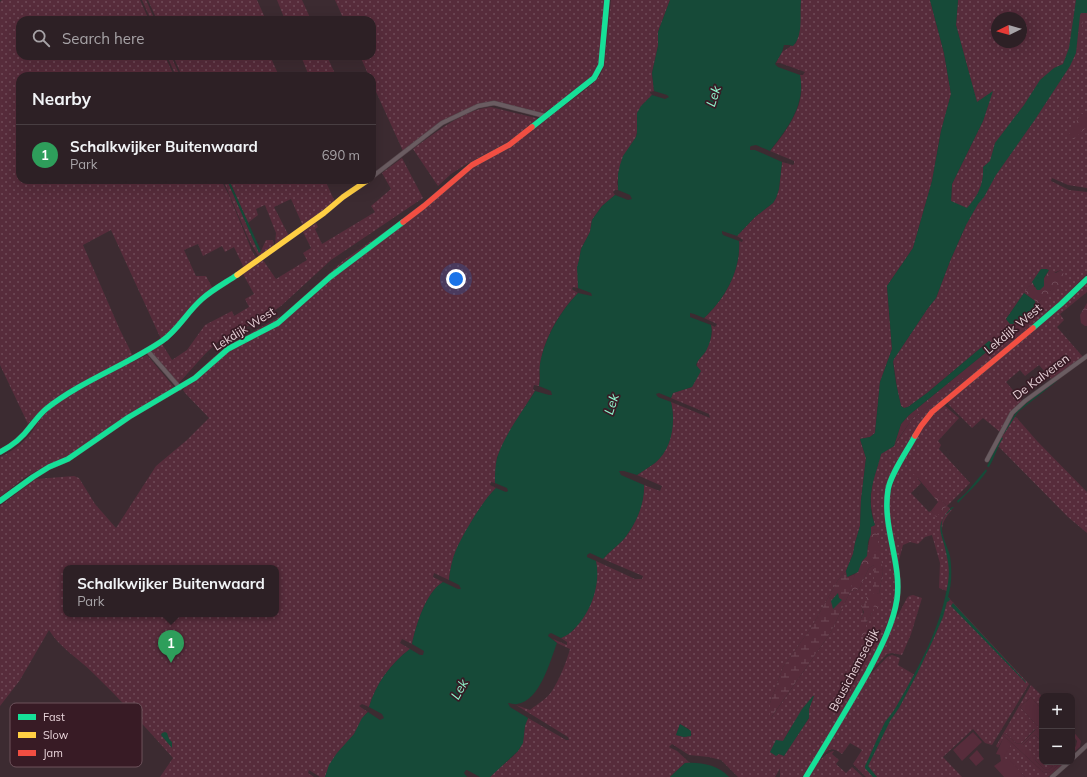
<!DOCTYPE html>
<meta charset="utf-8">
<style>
body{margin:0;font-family:Mulish,sans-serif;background:#392d32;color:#f1f3f6}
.controls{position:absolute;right:12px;bottom:12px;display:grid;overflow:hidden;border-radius:8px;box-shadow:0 4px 16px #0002}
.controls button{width:36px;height:36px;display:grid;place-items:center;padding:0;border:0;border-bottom:1px solid #483e42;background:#2d2025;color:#f1f3f6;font:20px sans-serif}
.compass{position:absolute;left:991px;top:12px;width:36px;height:36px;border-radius:50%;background:#2d2025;box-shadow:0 4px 16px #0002;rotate:265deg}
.you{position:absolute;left:456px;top:279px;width:14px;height:14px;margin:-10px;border:3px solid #fff;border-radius:50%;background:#1a73e8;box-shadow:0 0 0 6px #1a73e833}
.badge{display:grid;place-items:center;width:26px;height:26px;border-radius:50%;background:#d93025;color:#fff;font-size:13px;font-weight:700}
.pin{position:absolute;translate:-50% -33px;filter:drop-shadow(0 1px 2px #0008)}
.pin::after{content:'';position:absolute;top:21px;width:14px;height:12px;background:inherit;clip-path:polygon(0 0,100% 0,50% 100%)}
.popup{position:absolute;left:63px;top:565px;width:216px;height:52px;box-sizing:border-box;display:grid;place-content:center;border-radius:8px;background:#2d2025;filter:drop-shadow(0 1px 3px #0005);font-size:13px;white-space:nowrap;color:#a7a3a7}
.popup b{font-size:15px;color:#f1f3f6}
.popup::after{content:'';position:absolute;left:50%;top:100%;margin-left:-8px;border:8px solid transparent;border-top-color:#2d2025}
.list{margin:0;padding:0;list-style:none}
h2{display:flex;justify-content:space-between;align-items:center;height:52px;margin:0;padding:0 16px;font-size:17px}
h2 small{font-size:13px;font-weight:400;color:#a7a3a7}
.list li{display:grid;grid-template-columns:26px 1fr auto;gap:12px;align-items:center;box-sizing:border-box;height:60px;padding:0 16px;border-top:1px solid #483e42}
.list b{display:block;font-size:15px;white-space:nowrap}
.list p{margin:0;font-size:13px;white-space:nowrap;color:#a7a3a7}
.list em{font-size:13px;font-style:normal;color:#a7a3a7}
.icon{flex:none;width:22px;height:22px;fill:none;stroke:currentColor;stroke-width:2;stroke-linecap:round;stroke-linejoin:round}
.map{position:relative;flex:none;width:1087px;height:777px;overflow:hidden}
.search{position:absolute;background:#2d2025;box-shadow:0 4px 16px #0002;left:16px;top:16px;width:360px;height:44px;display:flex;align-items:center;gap:10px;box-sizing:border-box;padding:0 14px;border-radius:12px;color:#a7a3a7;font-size:15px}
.panel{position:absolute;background:#2d2025;box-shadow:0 4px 16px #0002;left:16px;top:72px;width:360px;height:112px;border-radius:12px}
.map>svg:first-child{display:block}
.green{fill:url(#green-dots);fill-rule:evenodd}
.forest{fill:url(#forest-crowns)}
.wetland{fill:url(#wetland-marsh)}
.pitch{fill:#572c3b}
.water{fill:#164a38}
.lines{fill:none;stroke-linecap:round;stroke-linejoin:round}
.street-casing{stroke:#56474c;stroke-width:5}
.fast-casing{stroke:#56474c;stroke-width:6}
.slow-casing{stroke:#56474c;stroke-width:6}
.jam-casing{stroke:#56474c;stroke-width:6}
.street{stroke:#6a5c61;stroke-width:4}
.fast{stroke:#16e098;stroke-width:5.5}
.slow{stroke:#ffcf43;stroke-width:5.5}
.jam{stroke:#f24e42;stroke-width:5.5}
.labels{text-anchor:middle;stroke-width:3.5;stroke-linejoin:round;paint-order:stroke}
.street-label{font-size:12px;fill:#e9d4da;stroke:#381b25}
.water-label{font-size:13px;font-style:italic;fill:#91fad0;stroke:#381b25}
.key{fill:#381b25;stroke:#6d525b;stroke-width:1}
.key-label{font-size:11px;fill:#e9d4da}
</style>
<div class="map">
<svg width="1087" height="777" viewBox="0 0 1087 777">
<defs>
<pattern id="green-dots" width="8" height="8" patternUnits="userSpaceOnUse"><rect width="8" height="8" fill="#572c3b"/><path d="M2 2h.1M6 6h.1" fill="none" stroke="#6f4a57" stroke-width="1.8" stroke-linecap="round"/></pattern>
<pattern id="forest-crowns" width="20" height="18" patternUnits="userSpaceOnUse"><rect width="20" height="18" fill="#572c3b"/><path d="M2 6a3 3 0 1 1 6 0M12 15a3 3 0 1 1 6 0" fill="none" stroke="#6f4a57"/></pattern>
<pattern id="wetland-marsh" width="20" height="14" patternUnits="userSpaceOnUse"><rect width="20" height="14" fill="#572c3b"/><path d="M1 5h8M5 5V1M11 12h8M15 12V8" fill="none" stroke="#6f4a57"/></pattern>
</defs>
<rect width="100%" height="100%" fill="#3c2b31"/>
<g class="green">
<polygon points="2,0 140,0 149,20 20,20 20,56 165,56 174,76 20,76 20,180 221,180 229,195 252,251 257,259 244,268 234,247 225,252 222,246 203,256 198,244 184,250 196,276 206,276 213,289 196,301 187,313 161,339 111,230 83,245 120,330 133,356 56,400 33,418 28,424 0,365 0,2"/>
<polygon points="142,0 146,0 155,20 151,20"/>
<polygon points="148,0 257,0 266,20 157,20"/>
<polygon points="277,0 302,0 311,20 285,20"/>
<polygon points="335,0 605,0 599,67 589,81 544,113 539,113 492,102 443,121 403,151 372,83 372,76 369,76 360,56 372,56 372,20 344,20"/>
<path d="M611 0H670L658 32V46L652 73 654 91 650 92V93L652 95 641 106 636 137 631 145 617 182 618 190H615L613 192 615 195 602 206 592 220 590 232 581 249 579 260 578 288 573 287 572 289 573 290 578 293C559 312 543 340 540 367 539 374 540 380 539 386L534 385 533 389 535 391 514 424 497 457 495 483 491 482 490 485 496 488C478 506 450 555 449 580L434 573 433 577 443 582C426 592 416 625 412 644L402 639 400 643 410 649C390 664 376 684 369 707L362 704 359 706 368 712C361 717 360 726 355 733 343 750 332 755 325 777H320L309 770 308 773 314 777H160L173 758C147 729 121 700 93 673 78 658 60 648 49 630L20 680 0 706V506L36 479 74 476 79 478 95 504 116 528 156 466 187 440 209 418 185 393 183 390 209 361 229 345 283 315 344 260 419 208 471 168 509 148 590 86 599 77 604 67ZM66 568H276V614H66Z"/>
<path d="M801 0H930L944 53 951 94 941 131 932 181 913 248 887 286 892 349 880 382 875 433 870 437 860 439 866 458 861 500 860 526 855 543 853 554 846 571 838 580 811 628 783 667 770 703 771 718 831 632 850 592 859 589 869 568 874 565V593L879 594 883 571 871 506V494L873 480 881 453 894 446 912 419 934 401 995 345 989 341 927 393 908 407 904 408 901 406 898 394 893 360 928 308 936 298 950 261 966 225 951 201 952 184 983 121 992 92 977 103 956 25 958 0H1087V188L1068 185 1052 178 1051 181 1069 190 1087 192V274L1059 302 927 414 887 486 896 584V593L890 617 874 656 833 731 802 777H780V769L779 770 775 777H738L721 760 709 757 689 755 672 744 669 747 677 751 690 763H685L670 777H490C497 768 510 761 518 751 527 739 521 727 528 718L566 740H569L568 737 516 705 530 710C537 704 547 699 552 691 560 678 566 663 570 649L557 643 553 639 567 645V642L561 638 574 630 591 603 595 589 597 575 596 561 635 579H642L643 576 603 559C609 552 616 547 623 540 636 525 644 504 644 485L660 491 662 486 637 475C643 471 649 467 655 463 671 449 676 423 671 402L710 418 709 414 671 398 673 393 692 387 698 360 705 352 711 338 712 331 711 325 715 327 717 324 704 318C725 299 741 270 739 241L742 242 743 240 737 236 755 217 773 203 776 198 779 189 782 162 793 165 794 164V161L770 151C783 136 799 114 801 94 802 88 801 82 800 75H803L805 72 780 63H776L782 52 796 43 800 24ZM997 18H1021V42H997ZM1046 269 1053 273 1061 270 1066 279 1036 304 1035 307 1010 324 1006 319 1032 282ZM869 603 872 613 866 623 861 618C865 611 861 610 862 604ZM813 696 809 709V718L784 755 778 754C785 732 801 715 813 696ZM680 724 689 729 692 735 684 737 676 735Z"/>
<polygon points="167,56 171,56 180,76 176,76"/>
<polygon points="173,56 270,56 279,76 182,76"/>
<polygon points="301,56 327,56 336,76 309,76"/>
<path d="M491 107 536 118 537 120 508 142 465 165 451 174 438 186 413 149C433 134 465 109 491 107Z"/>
<polygon points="402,158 423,198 331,260 281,306 263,318 218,342 206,353 178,384 150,352 162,344 172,360 187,350 205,325 232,311 234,316 249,307 245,299 254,294 243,274 263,260 276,279 307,260 303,253 311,248 303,232 316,223 318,227 315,229 322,244 375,212 371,206 391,189 382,173"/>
<polygon points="223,180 227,180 259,252 261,251 266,240 273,240 274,246 259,257 249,240"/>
<polygon points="229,180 325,180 335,202 303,226 291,199 274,207 289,236 275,245 276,233 265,205 256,209 258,215 248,223"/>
<polygon points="1087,281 1087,292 1060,314 1064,320 1057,327 1083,357 1052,380 1039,365 1025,376 1020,370 1006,382 1023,402 1000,432 983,418 972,428 948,404 949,400"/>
<path d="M147 355 174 387 69 456 38 470 24 478 0 497V457C12 452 23 443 31 433 37 424 42 416 50 409 80 386 114 371 147 355Z"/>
<path d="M944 405 959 418 938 441 941 445 939 449 970 483 947 506 952 510C933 530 946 541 950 563 951 572 949 583 949 592L939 588 940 563 932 535 925 537 918 544 910 542 903 545 898 564C895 546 889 522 889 504 888 482 924 415 944 405ZM916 476 947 506 936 516 931 511 929 512 911 493 921 483Z"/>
<polygon points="1014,417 1016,417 1037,441 1087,492 1087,533 1068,517 999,447 998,446 1008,425"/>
<polygon points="913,595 922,598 911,634 902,655 892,653 887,654 872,670 893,621 898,615 907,598 909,596"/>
<path d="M948 597 1029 684 992 745 985 743 973 729 943 757 962 777H866L853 764 862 750 850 743 842 754C829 745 829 750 818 759L868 677 887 657 892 655 900 658 898 665 915 675 929 648Z"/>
<polygon points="1031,685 1042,696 1042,710 1031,697 1020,707 1042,731 1042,737 1035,729 1021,744 1016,743 1005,733 1003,735 1043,772 1049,773 1062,762 1066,762 1048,777 1025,777 1010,761 1002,758 1004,737 998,748 996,746"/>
<polygon points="1035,735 1042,742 1042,762 1058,762 1048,770 1044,769 1023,748 1023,745 1029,739"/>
<path d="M833 751H834L832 754 839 760 836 764 846 773 852 767 863 777H810C811 768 824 754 833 751Z"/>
</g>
<g class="forest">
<polygon points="1087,12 1087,17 1083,17 1080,49 1076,48 1076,35 1081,13"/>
<polygon points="1081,113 1087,117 1087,127 1074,139 1067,138"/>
<polygon points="1049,270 1056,273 1061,270 1067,279 1036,304 1035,301 1024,293 1032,282 1034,283 1034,287 1044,286 1044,278"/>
<polygon points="1087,303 1087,326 1085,326 1081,323 1080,315"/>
<polygon points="995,345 998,350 912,419 894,445 901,424 909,415"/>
<polygon points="912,470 947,506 936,517 931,511 938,502 916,476 911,472"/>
<path d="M875 525 880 552 874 562V565L869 568 859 589 850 592C853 577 857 567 867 555 868 546 871 536 870 527Z"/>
<polygon points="876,592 882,599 875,615 872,603 867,603 866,597"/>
<polygon points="859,622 866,625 866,635 859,636 858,631 861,628"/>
</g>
<g class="wetland">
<polygon points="868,542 868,550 880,552 883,571 879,594 874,593 874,562 872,555 868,555 867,556"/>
<polygon points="846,571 848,577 855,574 850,592 831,632 770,719 770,703 783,667 811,628 838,580"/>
<path d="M871 602 874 605C873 612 869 621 863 625H861L860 621 864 612 862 608V604Z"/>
</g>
<g class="pitch">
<polygon points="1031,697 1042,710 1042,731 1020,707"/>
<polygon points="1036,729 1042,737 1042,742 1035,735 1029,739 1023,745 1023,747 1026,747 1036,757 1035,760 1044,769 1048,770 1058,762 1062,762 1049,773 1043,772 1003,735 1005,733 1016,743 1021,744"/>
<polygon points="1072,730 1081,741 1080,747 1072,754 1072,750 1076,746 1077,741 1072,734"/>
<polygon points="973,732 982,742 962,761 953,750"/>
<polygon points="1004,736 1011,745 1003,758 1010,760 1025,777 1004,777 994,766 1001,761 1000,755 996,754"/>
<polygon points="977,750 984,759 976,766 969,758"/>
</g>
<g class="water">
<path d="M670 0H801C799 14 804 35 793 46L789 45H784L782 52 775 64 778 67 800 75C806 105 787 129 770 151L756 145 751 146 750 147V150H755L782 162 779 189 776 198 773 203 755 217 737 236 722 231V233L723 235 739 241C741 270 725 299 704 318L694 314 690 313V317L711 325C713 334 710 343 706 351 703 356 698 359 696 365L701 371 692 387 673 393 671 398 659 393 656 394 658 397 671 402C676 423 672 449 655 463 649 467 643 471 637 475L624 471H619L621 475 644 485C645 504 635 526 623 540 616 547 609 552 603 559L590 553 587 555V557L596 561C601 584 591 613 574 629 571 633 566 636 561 638L551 633 549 634 548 636 557 643C550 661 540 701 517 704 515 705 511 703 508 703L510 707 528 718 525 726 523 743 518 751 490 777H480L467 770H466L464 773 467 777H325L329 765 337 753 354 734 362 718 368 712 380 720 384 718 382 714 369 707C376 684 390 664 410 649L420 655H423L424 651 412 644C416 625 426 592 443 582L458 589H461L459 585 449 580C450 570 452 559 456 550 463 534 483 500 496 488L506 492 508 491 507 488 495 483C495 475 495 466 497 458 504 435 523 411 535 391L549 395H552L551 391 539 386C541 379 539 372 540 364 545 337 560 312 578 293L592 296 591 293 578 288 577 267 579 260 581 249 590 232 592 220 602 206 615 195 628 200 632 199 630 195 618 190V174L620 165 623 156 636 137 637 133V113L641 106 652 95 665 99 669 97 667 95 654 91 652 73 658 46V32Z"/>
<path d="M930 0H958L956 25 977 102 993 91 983 121 952 184 951 201 967 208C978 196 984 184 983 167L990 161 995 143 1024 105 1040 80 1054 68 1063 64 1069 48 1076 0H1087V13H1081L1080 15 1076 53 1070 66 1034 121 996 175 984 197 978 204 966 225 950 261 936 298 928 308 894 359 893 362 896 383 901 406 904 408 908 407 927 393 989 341 995 345 909 415 901 424 894 446 881 454C877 471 869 488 871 506 871 513 873 519 875 525L871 527V534L868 542 867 556 862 561 858 572 847 577 846 571 853 554 855 543 860 526 861 500 866 458 860 439 870 437 875 433 880 382 892 349 887 286 913 248 932 181 941 131 951 94 944 53Z"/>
<polygon points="227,180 229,180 261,251 259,253"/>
<polygon points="1041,269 1046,269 1049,270 1044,278 1044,286 1040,290 1037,290 1032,282"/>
<polygon points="1024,293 1035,301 1035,307 1013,324 1010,324 1006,319"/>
<polygon points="1056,380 1057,381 1018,412 1004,434 1003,433 1017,411"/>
<path d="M1001 437 1003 438C997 447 995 457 989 467H988L987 466Z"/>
<path d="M986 469 987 471C979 483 968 492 958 503L957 501 966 493Z"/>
<path d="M952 507H954C950 511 943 516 942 522 940 534 947 545 950 556 952 569 952 584 948 597L950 599 949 601 947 602 943 617 933 640 917 674 899 708 890 721 868 766 877 777H873L865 768V766C872 752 878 736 885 722 889 717 893 712 896 707 916 672 938 633 946 593 949 581 950 569 947 557 943 532 932 528 952 507Z"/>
<polygon points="838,593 839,598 842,600 833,609 831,601"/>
<polygon points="953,603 1026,682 1026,683 951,606"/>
<polygon points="813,696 814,696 809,709 809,718 784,756 779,754 776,756 770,752 776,740 783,741 802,709"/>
<polygon points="680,724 691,731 691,736 684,737 676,735"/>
<polygon points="165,732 167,733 169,739 172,742 172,748 161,735 162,733"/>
<path d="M685 763C701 762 718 765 729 777H670Z"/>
</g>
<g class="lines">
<defs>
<g id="street">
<polyline points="372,177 442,123 478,106 494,103 545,116"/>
<polyline points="147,350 180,388"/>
<polyline points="987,460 1012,413 1025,401 1087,356"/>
<polyline points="1072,759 1087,745"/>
<polyline points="1052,777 1069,762"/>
</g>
<g id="fast">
<polyline points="532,127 594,78 601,65 607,0"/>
<polyline points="1033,328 1061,304 1087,279"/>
<path d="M0 452C12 446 22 438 30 427 35 421 40 414 46 409 81 381 125 366 162 341 178 330 187 312 202 299 212 290 225 283 237 275"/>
<polyline points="0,501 33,477 49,467 68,459 129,417 195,378 228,349 278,323 330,277 403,222"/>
<path d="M806 777C827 742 848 708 868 672 880 649 893 625 897 599 902 563 882 527 888 490 890 475 907 451 915 436"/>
</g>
<polyline id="slow" points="237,275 324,213 343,197 368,180"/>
<g id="jam">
<polyline points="403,222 424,206 472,165 509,145 532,127"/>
<polyline points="915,436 921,426 932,412 1033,328"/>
</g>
</defs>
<use href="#street" class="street-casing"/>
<use href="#fast" class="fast-casing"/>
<use href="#slow" class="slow-casing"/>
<use href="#jam" class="jam-casing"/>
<use href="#street" class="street"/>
<use href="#fast" class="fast"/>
<use href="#slow" class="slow"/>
<use href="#jam" class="jam"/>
</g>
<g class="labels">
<g class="street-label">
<text transform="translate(244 329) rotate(-32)" y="4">Lekdijk West</text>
<text transform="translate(1013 329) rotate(-40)" y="4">Lekdijk West</text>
<text transform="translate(1041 377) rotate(-37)" y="4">De Kalveren</text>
<text transform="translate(854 670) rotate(-62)" y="4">Beusichemsedijk</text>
</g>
<g class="water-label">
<text transform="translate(713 96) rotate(-72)" y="5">Lek</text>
<text transform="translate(611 404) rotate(-72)" y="5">Lek</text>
<text transform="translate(459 689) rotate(-61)" y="5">Lek</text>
</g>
</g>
<rect x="10" y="703" width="132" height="64" rx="6" class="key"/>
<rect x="18" y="714" width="18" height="6" fill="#16e098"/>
<rect x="18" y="732" width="18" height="6" fill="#ffcf43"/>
<rect x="18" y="750" width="18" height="6" fill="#f24e42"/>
<g class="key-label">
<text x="43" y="721">Fast</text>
<text x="43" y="739">Slow</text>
<text x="43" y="757">Jam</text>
</g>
</svg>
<div class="controls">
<button>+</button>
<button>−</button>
</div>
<svg class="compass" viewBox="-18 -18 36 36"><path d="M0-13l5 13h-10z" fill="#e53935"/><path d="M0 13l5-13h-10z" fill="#a7a3a7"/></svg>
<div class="you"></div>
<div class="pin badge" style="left:171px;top:663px;background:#2e9e5b">1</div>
<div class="popup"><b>Schalkwijker Buitenwaard</b>Park</div>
<div class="search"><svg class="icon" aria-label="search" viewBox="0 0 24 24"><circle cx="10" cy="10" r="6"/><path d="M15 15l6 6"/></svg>Search here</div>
<section class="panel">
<h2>Nearby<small></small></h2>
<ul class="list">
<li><span class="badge" style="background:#2e9e5b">1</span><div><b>Schalkwijker Buitenwaard</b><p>Park</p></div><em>690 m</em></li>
</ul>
</section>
</div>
